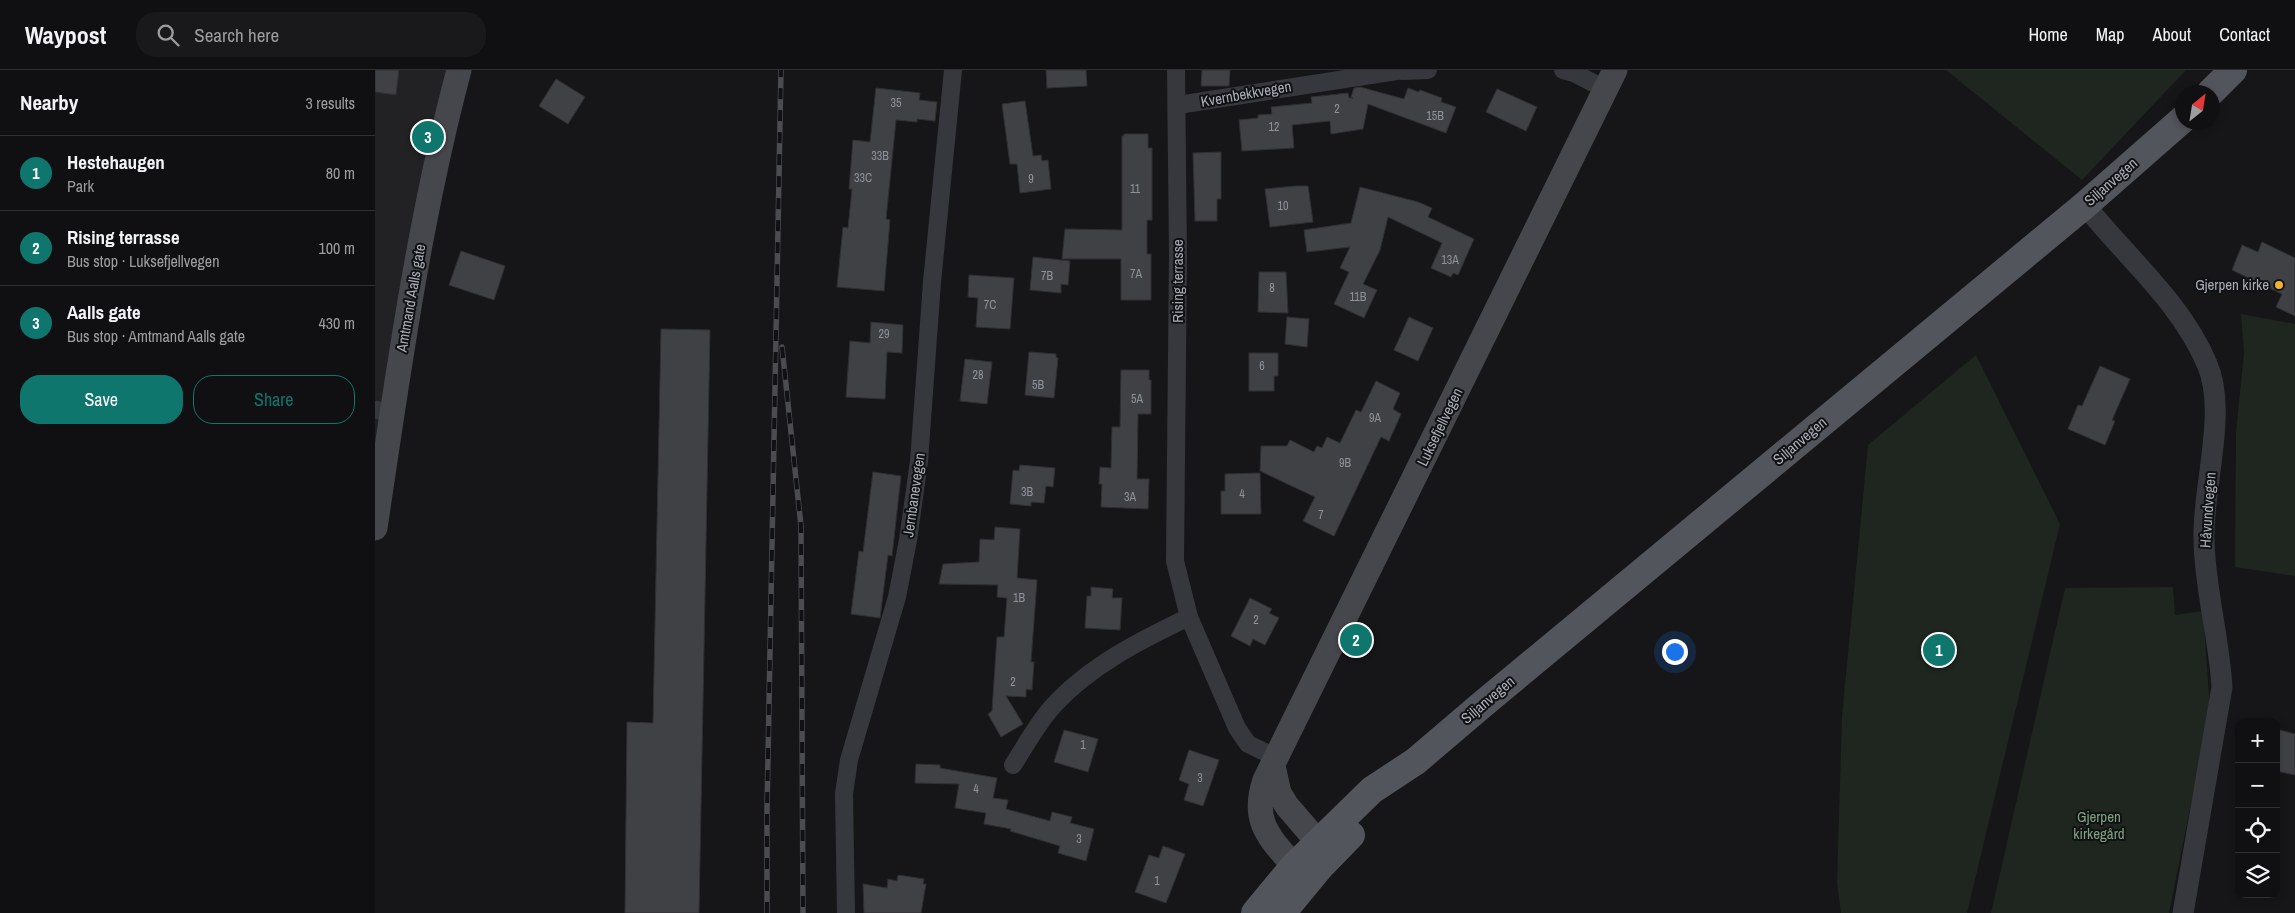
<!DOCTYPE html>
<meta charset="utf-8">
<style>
body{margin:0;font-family:"Archivo Narrow",sans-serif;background:#19191b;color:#f1f3f6}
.controls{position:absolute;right:15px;bottom:15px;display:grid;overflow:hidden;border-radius:10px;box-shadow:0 2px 8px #0003}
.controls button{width:45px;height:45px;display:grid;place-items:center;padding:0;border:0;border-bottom:1px solid #303032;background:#101012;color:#f1f3f6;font:25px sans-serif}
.compass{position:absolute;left:1800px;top:15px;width:45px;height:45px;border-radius:50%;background:#101012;box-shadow:0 2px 8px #0003;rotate:30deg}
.you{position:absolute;left:1299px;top:581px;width:18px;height:18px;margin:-12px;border:4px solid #fff;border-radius:50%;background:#1a73e8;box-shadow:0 0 0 8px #1a73e833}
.badge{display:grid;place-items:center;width:32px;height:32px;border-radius:50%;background:#0f766e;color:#fff;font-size:16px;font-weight:700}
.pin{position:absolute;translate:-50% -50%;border:2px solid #fff;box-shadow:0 1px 5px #0006}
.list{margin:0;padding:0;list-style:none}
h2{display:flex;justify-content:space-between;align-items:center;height:65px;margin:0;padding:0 20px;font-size:21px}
h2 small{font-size:16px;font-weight:400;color:#9c9d9f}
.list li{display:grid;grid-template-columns:32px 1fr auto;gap:15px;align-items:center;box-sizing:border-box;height:75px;padding:0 20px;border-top:1px solid #303032}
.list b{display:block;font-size:19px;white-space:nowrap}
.list p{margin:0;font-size:16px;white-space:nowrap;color:#9c9d9f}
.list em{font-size:16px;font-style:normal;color:#9c9d9f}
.actions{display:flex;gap:10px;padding:15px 20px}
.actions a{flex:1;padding:11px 0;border:1px solid #0f766e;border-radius:20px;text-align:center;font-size:18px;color:#0f766e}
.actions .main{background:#0f766e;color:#fff}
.icon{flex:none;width:28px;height:28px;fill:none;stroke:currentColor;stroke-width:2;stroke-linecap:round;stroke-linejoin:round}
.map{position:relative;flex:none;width:1920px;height:843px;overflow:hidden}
header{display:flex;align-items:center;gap:30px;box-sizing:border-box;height:70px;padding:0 25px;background:#101012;border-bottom:1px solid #303032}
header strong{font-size:24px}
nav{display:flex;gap:28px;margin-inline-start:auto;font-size:18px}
.search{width:350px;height:45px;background:#19191b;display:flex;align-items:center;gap:12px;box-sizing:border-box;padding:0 18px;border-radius:20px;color:#9c9d9f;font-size:19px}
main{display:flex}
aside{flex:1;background:#101012}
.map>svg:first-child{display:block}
.built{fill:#222225}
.green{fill:#1e261f}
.building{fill:#404145;stroke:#303034}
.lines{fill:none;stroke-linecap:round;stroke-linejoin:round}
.minor{stroke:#37383d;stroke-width:18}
.tertiary{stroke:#37383d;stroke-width:21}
.secondary{stroke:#45474d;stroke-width:25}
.primary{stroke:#53555c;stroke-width:28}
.rail-casing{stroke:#4a4c52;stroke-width:5.5}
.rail{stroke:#111113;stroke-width:4;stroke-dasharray:11;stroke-linecap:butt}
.poi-dot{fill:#f2b134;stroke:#111113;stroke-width:2}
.labels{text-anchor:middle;stroke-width:4;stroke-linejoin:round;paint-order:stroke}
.number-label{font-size:12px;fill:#8e929b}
.street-label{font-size:15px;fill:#a8adb8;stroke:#111113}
.poi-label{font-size:15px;fill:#a8adb8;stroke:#111113;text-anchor:end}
.park-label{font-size:15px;fill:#7fa381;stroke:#111113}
</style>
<header>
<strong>Waypost</strong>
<div class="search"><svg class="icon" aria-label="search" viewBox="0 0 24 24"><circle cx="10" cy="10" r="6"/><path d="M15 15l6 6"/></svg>Search here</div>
<nav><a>Home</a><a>Map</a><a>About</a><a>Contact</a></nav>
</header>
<main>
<aside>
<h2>Nearby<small>3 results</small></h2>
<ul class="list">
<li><span class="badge">1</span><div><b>Hestehaugen</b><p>Park</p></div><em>80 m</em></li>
<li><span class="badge">2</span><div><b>Rising terrasse</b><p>Bus stop · Luksefjellvegen</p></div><em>100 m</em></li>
<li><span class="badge">3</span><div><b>Aalls gate</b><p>Bus stop · Amtmand Aalls gate</p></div><em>430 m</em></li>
</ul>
<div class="actions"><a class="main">Save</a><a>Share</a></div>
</aside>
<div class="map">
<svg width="1920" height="843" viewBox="0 0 1920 843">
<rect width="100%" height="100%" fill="#161618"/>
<polygon class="built" points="0,0 84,0 0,458"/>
<g class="green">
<polygon points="1571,0 1811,0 1707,110"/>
<polygon points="1866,244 1920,254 1920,506 1860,497 1861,362 1869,283"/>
<polygon points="1601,285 1685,454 1592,843 1466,843 1462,813 1467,646 1493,375"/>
<polygon points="1798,517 1800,545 1828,541 1835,640 1794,843 1616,843 1690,518"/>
</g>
<g class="building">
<polygon points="0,0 24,0 21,25 0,22"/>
<polygon points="671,0 711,0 712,16 672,18"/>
<polygon points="827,0 855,0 854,16 826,16"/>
<polygon points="181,9 210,27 193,54 164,36"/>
<polygon points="985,17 1029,29 1033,18 1044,22 1045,20 1067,28 1066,32 1081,37 1071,63 993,34 988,59 956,64 955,51 917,55 919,78 867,81 864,50 883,48 883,45 897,44 896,37 937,33 936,27 973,23 974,28 978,28 976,27 979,18"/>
<polygon points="501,18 545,23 544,30 562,32 560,51 542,49 542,52 521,50 511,149 515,150 509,221 462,217 468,157 473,158 477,119 474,119 478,70 495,72"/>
<polygon points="1122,19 1162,37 1151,61 1111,42"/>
<polygon points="650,31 658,86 666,85 667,91 673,90 676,119 645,123 642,94 635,94 627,34"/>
<polygon points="749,64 773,64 773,78 777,78 777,150 772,150 772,184 776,184 776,230 746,230 746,189 687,189 690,159 747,160 747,66 749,66"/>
<polygon points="846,82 846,129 842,129 842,151 820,151 818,83"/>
<polygon points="921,116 933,116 938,152 895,157 890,119"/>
<polygon points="985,117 1043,132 1057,138 1053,147 1099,169 1083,205 1078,203 1076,207 1056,198 1067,173 1013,147 1005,180 988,214 1002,220 989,248 959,234 974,202 965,198 975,177 932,182 929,160 976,153"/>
<polygon points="1887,172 1920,188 1920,246 1901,237 1907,224 1857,200 1867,175 1883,182"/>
<polygon points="86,181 130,196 119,230 74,215"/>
<polygon points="658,187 695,191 693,215 686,214 686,223 655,220"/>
<polygon points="884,202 911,202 913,243 883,242"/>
<polygon points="594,205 639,208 635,259 601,257 603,228 593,227"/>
<polygon points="912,247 934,249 932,277 910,274"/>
<polygon points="1034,247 1058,258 1043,291 1019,280"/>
<polygon points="496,252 528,255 527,283 512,282 510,329 471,327 475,271 495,273"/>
<polygon points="286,259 335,260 324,843 250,843 252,652 278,653"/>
<polygon points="654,282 681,284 681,287 683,288 679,328 650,325"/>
<polygon points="874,283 903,283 903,306 899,306 899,321 874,321"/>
<polygon points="590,289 617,292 612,334 585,331"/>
<polygon points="1725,296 1755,309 1737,350 1740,351 1730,375 1693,359 1703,335 1707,336"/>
<polygon points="746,300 774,300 774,310 776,310 776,344 763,344 762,409 774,409 773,439 726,437 727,414 724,414 725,397 736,398 737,357 745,357"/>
<polygon points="1001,311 1025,323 1018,339 1026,344 1014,371 1006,367 959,466 928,451 940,427 885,401 886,376 912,376 915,370 939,382 942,376 947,378 952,367 965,373 981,340 986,342"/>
<polygon points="645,395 680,398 678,417 671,416 669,433 656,432 656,436 635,434 638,400 644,401"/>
<polygon points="498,402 526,406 517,486 513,485 505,548 476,544 484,481 488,482"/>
<polygon points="885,403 886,444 846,444 846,421 850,421 850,404"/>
<polygon points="620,457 645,459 642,508 662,510 656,592 659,592 657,620 651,619 651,627 631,626 648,654 626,667 613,644 617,641 622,567 629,567 632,528 622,527 623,515 564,514 568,494 604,492 605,469 619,470"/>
<polygon points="716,517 738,519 737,528 747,528 745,560 710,558 712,526 716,526"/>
<polygon points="875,528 897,539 894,543 904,548 890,575 878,569 875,576 856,566"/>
<polygon points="1901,659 1920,664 1920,705 1901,701"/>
<polygon points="689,660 723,669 713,702 679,692"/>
<polygon points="814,680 844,690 828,736 809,730 814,714 804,710"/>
<polygon points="541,694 565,695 565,698 622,708 618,728 633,730 631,739 675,751 677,742 697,747 695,753 719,759 711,791 683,783 685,776 635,761 636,759 609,754 611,743 580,738 584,714 540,713"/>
<polygon points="788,776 810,784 791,833 760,822 774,785 784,788"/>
<polygon points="523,805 549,809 548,814 551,814 546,843 489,843 488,814 512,818 513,809 522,811"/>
</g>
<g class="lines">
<g class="minor">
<polyline points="801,0 803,185 800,491 814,547 862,658 873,674 902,688"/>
<polyline points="1188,0 1199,3 1230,19"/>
<polyline points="1028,1 1053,0"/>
<polyline points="803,35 1028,0"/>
<polyline points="0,340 17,342"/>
<path d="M638 695C651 675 663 652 679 635 716 595 766 570 814 547"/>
<polyline points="471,843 469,724 474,690 522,527 533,470 544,391 557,212 578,0"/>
</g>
<path class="tertiary" d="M1710 135C1751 187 1806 232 1832 294 1853 341 1827 419 1829 470 1830 520 1844 567 1847 617L1808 843"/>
<g class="secondary">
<path d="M0 458C23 304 44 150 84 0"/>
<path d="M898 696 904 723 912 736 943 772 944 798 919 796C894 767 876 751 890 710L1240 0"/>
</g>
<g class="primary">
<polyline points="1836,22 1858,0"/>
<polyline points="880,843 919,796 997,720 1041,691 1109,633 1710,135 1808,49"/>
<polyline points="907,843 944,798 976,765"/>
</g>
<defs>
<g id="rail">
<polyline points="407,277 426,456 428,843"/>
<polyline points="392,843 392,740 406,0"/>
</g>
</defs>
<use href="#rail" class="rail-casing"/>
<use href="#rail" class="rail"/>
</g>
<circle class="poi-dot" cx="1904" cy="215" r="5"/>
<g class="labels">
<g class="number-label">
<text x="521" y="37">35</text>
<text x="962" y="43">2</text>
<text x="1060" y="50">15B</text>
<text x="899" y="61">12</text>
<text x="505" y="90">33B</text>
<text x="488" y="112">33C</text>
<text x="656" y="113">9</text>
<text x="760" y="123">11</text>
<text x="908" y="140">10</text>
<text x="1075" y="194">13A</text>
<text x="761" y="208">7A</text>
<text x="672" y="210">7B</text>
<text x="897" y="222">8</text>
<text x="983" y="231">11B</text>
<text x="615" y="239">7C</text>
<text x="509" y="268">29</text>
<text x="887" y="300">6</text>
<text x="603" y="309">28</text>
<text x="663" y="319">5B</text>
<text x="762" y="333">5A</text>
<text x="1000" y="352">9A</text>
<text x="970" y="397">9B</text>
<text x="652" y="426">3B</text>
<text x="867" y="428">4</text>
<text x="755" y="431">3A</text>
<text x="946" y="449">7</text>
<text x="644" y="532">1B</text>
<text x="881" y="554">2</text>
<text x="638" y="616">2</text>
<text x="708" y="679">1</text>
<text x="825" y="712">3</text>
<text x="601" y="723">4</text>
<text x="704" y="773">3</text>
<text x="782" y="815">1</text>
</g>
<g class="street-label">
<text transform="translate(871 24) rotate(-10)" y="5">Kvernbekkvegen</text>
<text transform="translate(1736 112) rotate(-41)" y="5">Siljanvegen</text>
<text transform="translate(803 211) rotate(-90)" y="5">Rising terrasse</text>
<text transform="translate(36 228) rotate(-80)" y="5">Amtmand Aalls gate</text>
<text transform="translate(1065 357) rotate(-64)" y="5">Luksefjellvegen</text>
<text transform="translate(1425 371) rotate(-40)" y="5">Siljanvegen</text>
<text transform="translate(539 425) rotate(-82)" y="5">Jernbanevegen</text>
<text transform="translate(1833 440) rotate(-86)" y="5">Håvundvegen</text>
<text transform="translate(1113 630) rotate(-40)" y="5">Siljanvegen</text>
</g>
<g class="poi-label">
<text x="1894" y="220">Gjerpen kirke</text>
</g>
<g class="park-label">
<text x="1724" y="752">Gjerpen<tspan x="1724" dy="17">kirkegård</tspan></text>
</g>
</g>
</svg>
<div class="controls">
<button>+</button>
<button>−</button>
<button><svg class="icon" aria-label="locate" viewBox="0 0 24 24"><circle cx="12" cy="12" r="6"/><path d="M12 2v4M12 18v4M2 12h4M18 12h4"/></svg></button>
<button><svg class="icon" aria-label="layers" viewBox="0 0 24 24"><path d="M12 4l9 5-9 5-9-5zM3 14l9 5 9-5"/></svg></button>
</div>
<svg class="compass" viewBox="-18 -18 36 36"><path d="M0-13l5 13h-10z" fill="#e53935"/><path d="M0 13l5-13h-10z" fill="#9c9d9f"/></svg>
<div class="you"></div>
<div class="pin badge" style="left:1564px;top:580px">1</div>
<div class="pin badge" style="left:981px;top:570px">2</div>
<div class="pin badge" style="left:53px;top:67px">3</div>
</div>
</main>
